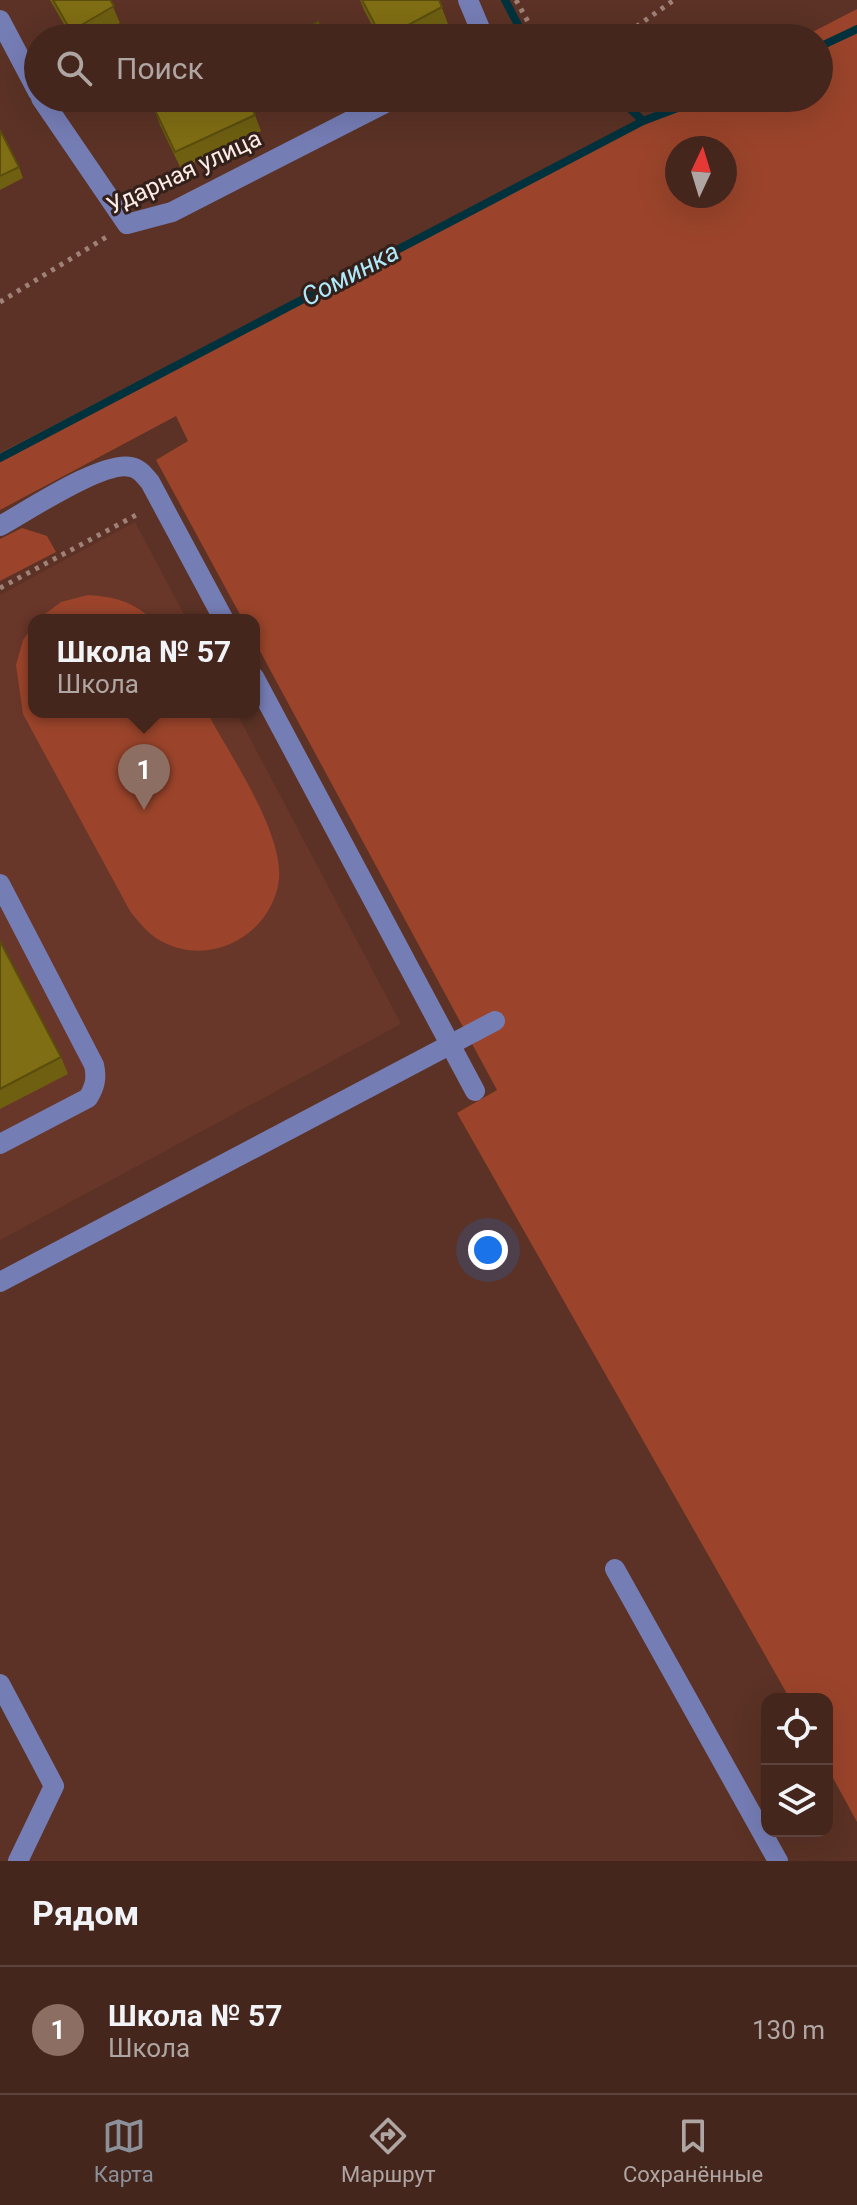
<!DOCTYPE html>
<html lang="ru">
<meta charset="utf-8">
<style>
body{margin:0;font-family:Roboto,sans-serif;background:#4b2e25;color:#f1f3f6}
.controls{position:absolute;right:24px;bottom:24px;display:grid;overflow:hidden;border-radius:16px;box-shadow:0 8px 32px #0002}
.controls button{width:72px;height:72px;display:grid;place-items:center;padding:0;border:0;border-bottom:2px solid #5c433b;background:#44261c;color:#f1f3f6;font:40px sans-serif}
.compass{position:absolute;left:665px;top:136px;width:72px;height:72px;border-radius:50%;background:#44261c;box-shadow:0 8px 32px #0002;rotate:4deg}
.you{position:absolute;left:488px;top:1250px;width:28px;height:28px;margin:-20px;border:6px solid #fff;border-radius:50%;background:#1a73e8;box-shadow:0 0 0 12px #1a73e833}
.badge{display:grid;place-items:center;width:52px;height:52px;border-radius:50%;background:#8c9099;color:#fff;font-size:26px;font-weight:700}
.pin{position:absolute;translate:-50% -66px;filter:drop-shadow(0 2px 4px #0008)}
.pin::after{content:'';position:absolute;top:42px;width:28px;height:24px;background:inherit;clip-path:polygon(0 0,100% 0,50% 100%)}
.popup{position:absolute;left:28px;top:614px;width:232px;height:104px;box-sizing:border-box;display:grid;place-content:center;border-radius:16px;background:#44261c;filter:drop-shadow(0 2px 6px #0005);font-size:26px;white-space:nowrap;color:#afa5a3}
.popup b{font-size:30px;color:#f1f3f6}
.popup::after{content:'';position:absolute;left:50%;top:100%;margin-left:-16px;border:16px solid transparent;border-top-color:#44261c}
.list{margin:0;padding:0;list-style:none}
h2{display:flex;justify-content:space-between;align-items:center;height:104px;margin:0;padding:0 32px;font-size:34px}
h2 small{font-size:26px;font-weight:400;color:#afa5a3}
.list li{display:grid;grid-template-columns:52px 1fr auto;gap:24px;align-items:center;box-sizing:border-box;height:128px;padding:0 32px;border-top:2px solid #5c433b}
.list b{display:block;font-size:30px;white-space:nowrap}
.list p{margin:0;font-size:26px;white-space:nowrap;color:#afa5a3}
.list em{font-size:26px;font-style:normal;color:#afa5a3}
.icon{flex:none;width:44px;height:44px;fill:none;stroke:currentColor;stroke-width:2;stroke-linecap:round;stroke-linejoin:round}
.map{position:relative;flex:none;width:857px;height:1861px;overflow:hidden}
.search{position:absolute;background:#44261c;box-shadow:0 8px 32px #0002;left:24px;right:24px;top:24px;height:88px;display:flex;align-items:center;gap:20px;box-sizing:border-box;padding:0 28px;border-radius:44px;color:#afa5a3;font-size:30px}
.sheet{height:232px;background:#44261c}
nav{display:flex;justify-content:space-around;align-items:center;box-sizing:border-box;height:112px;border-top:2px solid #5c433b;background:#44261c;font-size:22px;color:#afa5a3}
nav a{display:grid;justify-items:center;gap:4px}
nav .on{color:#8c9099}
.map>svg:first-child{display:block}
.built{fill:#693729}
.green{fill:#9b442b;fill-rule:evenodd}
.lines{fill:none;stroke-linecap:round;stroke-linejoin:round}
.stream{stroke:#00323d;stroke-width:8}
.path{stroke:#a08178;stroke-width:5;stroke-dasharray:4 6;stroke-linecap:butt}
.minor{stroke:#757db5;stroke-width:20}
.wall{fill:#6e5f11}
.building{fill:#806e14;stroke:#5a4d0e;stroke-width:2}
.labels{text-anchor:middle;stroke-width:6;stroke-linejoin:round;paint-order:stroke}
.street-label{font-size:24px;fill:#fcebe7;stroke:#33201a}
.water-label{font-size:26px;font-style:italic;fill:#aeeafb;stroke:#33201a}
</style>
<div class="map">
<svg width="857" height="1861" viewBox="0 0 857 1861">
<rect width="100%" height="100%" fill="#5b3225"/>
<polygon class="built" points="135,522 187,620 34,620 34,712 236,712 401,1024 0,1240 0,595"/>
<g class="green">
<path d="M857 9V1822L827 1767V1699H790L457 1113 497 1090 254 640V620H243L156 460 188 441 176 416 0 510V453L686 98H819V38H801ZM677 148H725V196H677Z"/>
<polygon points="22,528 47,536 56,552 0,581 0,539"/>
<path d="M88 595C114 597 133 601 152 620H37L61 602Z"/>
<path d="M34 625V712H207C229 754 283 831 279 879 273 932 214 967 165 943 150 936 140 924 130 911L23 714 16 665 23 640Z"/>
</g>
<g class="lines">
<g class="stream">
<polyline points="505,0 525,38"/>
<polyline points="819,47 857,29"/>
<polyline points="619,98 643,121"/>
<polyline points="0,458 643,121 704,98"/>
</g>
<g class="path">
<polyline points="516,0 537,38"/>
<polyline points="620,38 674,0"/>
<polyline points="0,302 108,236"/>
<polyline points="0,588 140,513"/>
</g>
<g class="minor">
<polyline points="468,0 484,38"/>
<polyline points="0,20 38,92"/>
<polyline points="41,98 127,224 172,212 395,98"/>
<path d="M0 526C26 512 103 460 131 467 140 469 144 475 150 482L224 620"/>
<polyline points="254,677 475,1091"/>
<path d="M0 884 94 1065C97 1078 95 1087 88 1098L0 1144"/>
<polyline points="0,1282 495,1021"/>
<polyline points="615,1569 778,1861"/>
<polyline points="0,1684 54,1786 18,1861"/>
</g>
</g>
<g class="wall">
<polygon points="50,0 110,0 120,23 94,38 72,38"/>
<polygon points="360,0 439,0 448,24 422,38 379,38 364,10"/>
<polygon points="306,98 330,98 312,108"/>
<polygon points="154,108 255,115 261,131 181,169 160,125"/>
<polygon points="0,130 19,167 23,178 0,190"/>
<polygon points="0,941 61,1057 68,1074 0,1109"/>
</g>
<g class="building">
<polygon points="53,0 110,0 114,6 71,31"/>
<polygon points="362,0 439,0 442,7 384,38 382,38"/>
<polygon points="318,22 327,38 289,38"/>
<polygon points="176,98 247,98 255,115 175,152 154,108"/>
<polygon points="0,130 19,167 0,176"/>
<polygon points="0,941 61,1057 0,1089"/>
</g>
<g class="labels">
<g class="street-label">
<text transform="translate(184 172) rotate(-25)" y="8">Ударная улица</text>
</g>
<g class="water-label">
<text transform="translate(350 274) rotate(-28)" y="9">Соминка</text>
</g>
</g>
</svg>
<div class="controls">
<button><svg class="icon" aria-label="locate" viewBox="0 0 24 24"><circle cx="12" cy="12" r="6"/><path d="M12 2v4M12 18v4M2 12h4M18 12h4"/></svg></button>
<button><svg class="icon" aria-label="layers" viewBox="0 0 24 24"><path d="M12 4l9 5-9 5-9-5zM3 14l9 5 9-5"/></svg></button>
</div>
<svg class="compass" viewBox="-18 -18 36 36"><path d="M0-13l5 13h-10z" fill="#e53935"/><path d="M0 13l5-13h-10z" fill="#afa5a3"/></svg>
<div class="you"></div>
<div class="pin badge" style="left:144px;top:810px;background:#8d6e63">1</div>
<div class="popup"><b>Школа № 57</b>Школа</div>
<div class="search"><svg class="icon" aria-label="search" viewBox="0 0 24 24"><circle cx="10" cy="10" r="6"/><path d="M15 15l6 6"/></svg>Поиск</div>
</div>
<section class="sheet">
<h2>Рядом<small></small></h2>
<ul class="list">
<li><span class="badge" style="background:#8d6e63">1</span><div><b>Школа № 57</b><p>Школа</p></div><em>130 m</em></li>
</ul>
</section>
<nav>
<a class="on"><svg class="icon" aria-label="map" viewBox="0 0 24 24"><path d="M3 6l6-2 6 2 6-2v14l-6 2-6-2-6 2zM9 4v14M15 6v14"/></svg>Карта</a>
<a><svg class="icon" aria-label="directions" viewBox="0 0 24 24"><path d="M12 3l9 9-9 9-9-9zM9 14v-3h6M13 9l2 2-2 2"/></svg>Маршрут</a>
<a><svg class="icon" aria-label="saved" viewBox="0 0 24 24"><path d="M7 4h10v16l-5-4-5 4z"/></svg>Сохранённые</a>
</nav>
